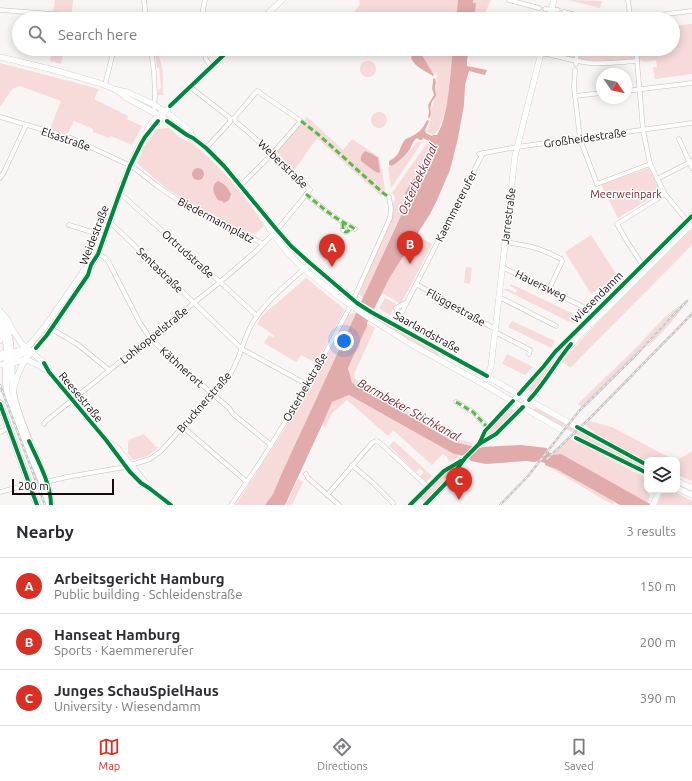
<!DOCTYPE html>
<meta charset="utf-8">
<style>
body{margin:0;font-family:Ubuntu,sans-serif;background:#f2f2f3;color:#2b2b33}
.controls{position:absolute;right:12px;bottom:12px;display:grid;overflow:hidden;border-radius:8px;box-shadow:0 2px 10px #0003}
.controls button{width:36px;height:36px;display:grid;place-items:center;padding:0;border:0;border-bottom:1px solid #e1e1e2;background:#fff;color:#2b2b33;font:20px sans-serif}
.compass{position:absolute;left:596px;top:68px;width:36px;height:36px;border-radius:50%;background:#fff;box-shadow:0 2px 10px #0003;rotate:124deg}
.scale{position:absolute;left:12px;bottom:10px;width:102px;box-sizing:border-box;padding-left:4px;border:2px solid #160a0b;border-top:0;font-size:11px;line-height:14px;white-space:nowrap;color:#160a0b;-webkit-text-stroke:3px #fff;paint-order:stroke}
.you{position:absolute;left:344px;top:341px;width:14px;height:14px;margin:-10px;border:3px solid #fff;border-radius:50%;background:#1a73e8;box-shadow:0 0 0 6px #1a73e833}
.badge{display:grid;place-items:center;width:26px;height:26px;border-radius:50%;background:#d93025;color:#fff;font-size:13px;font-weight:700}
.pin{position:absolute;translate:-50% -33px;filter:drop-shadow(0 1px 2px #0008)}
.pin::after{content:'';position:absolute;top:21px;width:14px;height:12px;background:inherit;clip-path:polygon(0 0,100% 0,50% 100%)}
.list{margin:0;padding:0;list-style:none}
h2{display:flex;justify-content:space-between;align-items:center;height:52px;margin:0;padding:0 16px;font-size:17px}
h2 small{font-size:13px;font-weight:400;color:#7c7c81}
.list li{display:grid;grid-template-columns:26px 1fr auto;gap:12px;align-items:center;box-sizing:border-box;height:56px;padding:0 16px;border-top:1px solid #e1e1e2}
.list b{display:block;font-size:15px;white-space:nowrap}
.list p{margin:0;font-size:13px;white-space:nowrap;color:#7c7c81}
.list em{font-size:13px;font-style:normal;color:#7c7c81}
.icon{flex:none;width:22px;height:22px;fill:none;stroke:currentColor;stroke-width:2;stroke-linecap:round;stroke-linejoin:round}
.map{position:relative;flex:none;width:692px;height:505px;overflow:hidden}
.search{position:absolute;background:#fff;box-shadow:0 2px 10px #0003;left:12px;right:12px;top:12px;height:44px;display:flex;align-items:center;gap:10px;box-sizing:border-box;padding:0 14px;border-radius:22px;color:#7c7c81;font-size:15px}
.sheet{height:220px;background:#fff}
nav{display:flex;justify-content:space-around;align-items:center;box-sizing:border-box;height:56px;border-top:1px solid #e1e1e2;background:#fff;font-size:11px;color:#7c7c81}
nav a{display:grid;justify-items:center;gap:2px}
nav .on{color:#d93025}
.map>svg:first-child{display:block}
.green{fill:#f7dada}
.water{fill:#e1abac}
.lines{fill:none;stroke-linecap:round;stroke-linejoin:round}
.street-casing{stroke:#c6bebe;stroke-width:5}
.secondary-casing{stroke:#c6bebe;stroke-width:6}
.primary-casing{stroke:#c6bebe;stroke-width:7}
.street{stroke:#fefefe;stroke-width:4}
.secondary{stroke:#fefefe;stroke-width:5.5}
.primary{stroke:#fefefe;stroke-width:6}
.rail-casing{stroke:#c9c7c7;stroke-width:2.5}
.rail{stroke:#fff;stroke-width:1;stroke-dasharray:3;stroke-linecap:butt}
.quiet{stroke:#58b947;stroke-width:3;stroke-dasharray:6 3;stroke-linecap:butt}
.cycleway-casing{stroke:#fff;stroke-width:6}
.cycleway{stroke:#00873e;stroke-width:4}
.labels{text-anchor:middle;stroke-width:3;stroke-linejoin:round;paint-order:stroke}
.street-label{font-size:11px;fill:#160a0b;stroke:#fff}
.park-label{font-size:11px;fill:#80262f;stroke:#fff}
.water-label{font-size:12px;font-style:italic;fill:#7c222c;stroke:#fff}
</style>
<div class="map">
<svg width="692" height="505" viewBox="0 0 692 505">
<rect width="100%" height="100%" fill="#f9f5f5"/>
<g class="green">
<polygon points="55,0 73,0 72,12 68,17 68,19 52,19"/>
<polygon points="359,0 458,0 456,19 360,19 353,14 360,4"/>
<polygon points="473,0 491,0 483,17 492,19 474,19 476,3 473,3"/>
<polygon points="568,0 602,1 600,8"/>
<path d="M692 24V74L655 79 653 67H657L656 60 645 62 635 57 634 60 604 62 576 59 547 53 548 49C567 49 585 54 604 54 614 54 625 52 635 51L638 49H673V26Z"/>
<polygon points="52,49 64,49 61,64 50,61"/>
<polygon points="155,49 157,49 162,67 163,76 163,95 158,95 158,91 161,87 159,68 157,68"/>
<polygon points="411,49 453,49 448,97 444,116 438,131 437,130 434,135 426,132 431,119 429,118 436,93 437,75 431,71 423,57 419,52 417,50"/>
<circle cx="368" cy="69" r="8"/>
<polygon points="0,63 99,89 94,99 128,116 127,119 142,126 132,145 111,136 109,138 93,132 93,129 74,121 68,133 50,129 61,101 20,86 12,89 0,107"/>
<circle cx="379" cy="120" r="8"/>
<polygon points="307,117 343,150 352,139 379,157 381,169 382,169 385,191 381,196 317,138 294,170 276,151"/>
<path d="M169 128 179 137 189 142 190 141C219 166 245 193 264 226L255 234 252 233 251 234 207 214 167 189 138 164 137 163 144 147 157 129Z"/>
<polygon points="422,141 418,148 391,188 388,167 401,160 408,153 417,142"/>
<path d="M429 142 433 149 423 165 407 196 408 199 363 298 359 294 391 218C392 214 392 210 392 207 394 200 397 199 392 193L427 143Z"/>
<polygon points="649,168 661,192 618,218 601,185"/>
<path d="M692 229V245L570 368 562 361C603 315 648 272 692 229Z"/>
<polygon points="416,235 432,244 401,304 382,293 390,277"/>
<polygon points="591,235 618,277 591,294 565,252"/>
<polygon points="466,267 472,268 470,284 464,283"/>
<polygon points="306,278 343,308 344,311 316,363 301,355 296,362 264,343 269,335 273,337 274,336 268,331 257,324 262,316"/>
<polygon points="511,284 578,316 574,324 505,290 504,289 508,289 516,293 517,290 510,286"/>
<polygon points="385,298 396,304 390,315 379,308"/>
<polygon points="680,305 636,353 582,407 578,404 640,344 642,341 666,316"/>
<path d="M685 305 668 326 647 348C654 334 673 314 685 305Z"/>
<path d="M354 313 355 314 273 494 265 505H235C277 444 315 381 348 315Z"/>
<polygon points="371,316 390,323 440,352 439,356 437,357 399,336"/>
<polygon points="512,321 555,341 551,348 508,327"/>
<polygon points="367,323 375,328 354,374 355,379 456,439 474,443 471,445 454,442 352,384 348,368 367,326"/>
<polygon points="507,354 533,367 525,375 502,364"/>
<polygon points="550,364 552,364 533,393 528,390"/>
<polygon points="349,395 454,454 462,455 453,461 449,462 447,457 443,454 432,465 393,430 388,436 347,400 332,413 325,428 323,423 332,401"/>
<polygon points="510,408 515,411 500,429 490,435 488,434 487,432"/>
<polygon points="536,408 647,468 647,471 608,452 533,410"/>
<polygon points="589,421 612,427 674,460 647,460 647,462 608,441 595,433 585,425"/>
<polygon points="144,434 156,447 159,447 148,456 133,460 128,454 128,441 131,439"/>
<path d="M570 439 577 443 578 442C601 454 623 467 647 478V490L650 495 648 503 553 455Z"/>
<polygon points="394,441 432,476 426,482 420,476 424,472 420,468 416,472 389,446"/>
<polygon points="692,451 692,481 677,475 677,460"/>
<polygon points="545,463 545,465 556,469 614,502 613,505 544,464"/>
<polygon points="449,471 450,471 452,473 425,503 420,498 445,472"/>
<polygon points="298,479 303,482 292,505 286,505"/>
<polygon points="665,490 672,490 692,501 692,505 657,505 663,492"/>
</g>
<g class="water">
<polygon points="458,0 473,0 473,3 476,3 474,19 456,19"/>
<path d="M453 49H469L467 60V66L487 70 485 75 469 71 465 85 464 105 458 138 450 170 437 200 430 214 390 277 367 323V326L348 368 352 383 454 442 481 448 482 447 521 445 547 448V451L553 455 561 454 652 505H620L556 469 545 465V463L539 461 534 462 526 461 486 464 471 461C467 456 460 455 454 454L349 395 332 402 323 423 285 505H265L273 494 282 473 398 222 408 199 405 193 433 148 429 143V141L423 138 422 140H420L417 138C412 141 412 147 408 152 404 157 398 162 392 166L389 165V161C401 155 398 150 404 141 406 138 409 138 412 136 419 133 424 127 427 120L429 121 425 130 426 133 432 136 433 135H437C449 116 450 72 453 49Z"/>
<path d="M417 50 423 57 434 75 433 76C426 71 405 63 413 51Z"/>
<path d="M435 78 436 82 435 87 436 95C435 98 431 102 431 105 429 111 433 112 429 118H428L429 112 428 105 434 95 432 88 433 82V79Z"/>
<path d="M365 151 372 154 378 158 380 172 379 173 374 171 361 161C360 157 362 154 365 151Z"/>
<circle cx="198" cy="174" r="6"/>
<path d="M218 181C225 184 228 188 231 194L229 200 224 203 222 201 218 200C214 194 210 186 218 181Z"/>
</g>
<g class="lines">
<defs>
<g id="street">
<polyline points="144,0 146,19"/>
<polyline points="509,0 539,8"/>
<polyline points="628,0 630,15 633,19"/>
<polyline points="545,9 558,10"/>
<polyline points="0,10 52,14 113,17 118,19"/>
<polyline points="564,12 588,18 597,19"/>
<polyline points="203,19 203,9 205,0"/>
<polyline points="621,19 632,18 692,11"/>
<polyline points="151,49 154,73 155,94 154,112"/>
<polyline points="204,49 206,59 211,67"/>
<polyline points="570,49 577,51 603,53 630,49"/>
<polyline points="636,49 643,130 650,164 665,194 688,222"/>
<path d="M541 53C557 56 573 61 590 63 605 64 621 62 637 61"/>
<polyline points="576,64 577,51"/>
<polyline points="575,70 574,87 580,139 597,184 650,164"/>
<polyline points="105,85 114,49"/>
<polyline points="190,87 230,118 230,122 206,148"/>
<polyline points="626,91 692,83"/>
<polyline points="575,96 602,93"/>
<polyline points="0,117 71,138 133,167 156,185 179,201 203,215 227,227 253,238 263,244"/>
<polyline points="679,139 692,168"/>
<polyline points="479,154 517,147 692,123"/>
<polyline points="0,178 4,172 26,125"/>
<polyline points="657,179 692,161"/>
<path d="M241 185 273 153 301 121 257 91 234 118 236 122C263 144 286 166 310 190L277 230"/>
<path d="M306 194C320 206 334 218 350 226"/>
<polyline points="119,195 123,196 220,282 257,316"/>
<polyline points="109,223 113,225 242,349 308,385"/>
<path d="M343 223V230L345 232C349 232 350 229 350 226L355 229"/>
<polyline points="69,225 105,236"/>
<path d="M505 242C528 245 540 248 561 259L562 261 561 264 549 289"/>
<polyline points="98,254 104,257 108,261 140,323 150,338 173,360 229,408 233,414 271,445"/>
<polyline points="502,267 596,313"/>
<polyline points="644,267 628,243 617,224 665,194"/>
<polyline points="416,284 495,329"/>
<polyline points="499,297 556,326"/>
<polyline points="407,302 402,312 399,313 397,312 396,308 398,307 407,302 483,153"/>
<polyline points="50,328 77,344 109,370"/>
<polyline points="495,332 530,350 529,354"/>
<polyline points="456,402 473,412 488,428"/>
<polyline points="44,424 46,421 220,282 254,253 273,234"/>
<polyline points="183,427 247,482"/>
<polyline points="0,432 9,428"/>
<polyline points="352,465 373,483 393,503"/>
<polyline points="306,474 308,478 339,505"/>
<path d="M46 480 50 481 67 477 125 467 150 459 161 451 200 408C214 396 228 381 235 365 242 351 245 335 253 322 266 301 286 285 304 269L310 263"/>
<polyline points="0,492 30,484"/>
<polyline points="327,495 372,443 376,441 379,442 428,487"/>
<polyline points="231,505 261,461 308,385 351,305 390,218 391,209 389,197"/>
</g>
<g id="secondary">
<polyline points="262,19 282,0"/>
<polyline points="549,19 554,0"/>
<polyline points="0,57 50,69 99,83 117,90 127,92 153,104 169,114 190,131 193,138"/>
<polyline points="117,90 125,97 162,117 187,135 193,138 206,148 224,166 277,230 291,246 310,263 359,304 601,441 647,465"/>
<polyline points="147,131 152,122 161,113"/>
<polyline points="261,214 273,234 288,253 304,269 343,300 371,319 409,343 476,380 576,438 647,473"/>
<polyline points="0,311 7,319 13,331 21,343 44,363 49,372 106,440 130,472 141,483 149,488 171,505"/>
<polyline points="0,354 11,353"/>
<polyline points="0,359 11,353 27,348"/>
<polyline points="25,359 38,365 48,371"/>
<polyline points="9,361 25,352 27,348 46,325 85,269 91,265"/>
<polyline points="0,365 11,364 25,359"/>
<polyline points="486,379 491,367 515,156 542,49"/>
<path d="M13 391 17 377 25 359 47 335 88 275C91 266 93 263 97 255 100 249 103 242 105 235 116 204 125 171 141 143 149 129 162 119 170 106L230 49"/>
<polyline points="110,443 117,448 148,486"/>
<polyline points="479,444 485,431 509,406 544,366 555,352 692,216"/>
<polyline points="677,481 692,488"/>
<polyline points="677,488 692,495"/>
<polyline points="410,505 444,471 461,461"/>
<polyline points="425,505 449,480 465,458 479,444 496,434 529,400 539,388 563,354 579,336 692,224"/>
<polyline points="653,505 660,490"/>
</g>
<g id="primary">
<path d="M0 314C4 321 8 329 9 337 14 358 9 380 15 401 21 423 30 443 39 464 45 477 51 491 51 505"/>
<path d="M0 323C12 339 3 373 7 392 9 401 13 410 16 419 21 432 26 445 32 459 38 473 46 489 47 505"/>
<polyline points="0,329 1,333 0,340"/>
<polyline points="0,395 10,402"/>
<polyline points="0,404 37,505"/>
</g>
</defs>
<use href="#street" class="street-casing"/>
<use href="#secondary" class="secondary-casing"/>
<use href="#primary" class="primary-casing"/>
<use href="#street" class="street"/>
<use href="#secondary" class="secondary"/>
<use href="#primary" class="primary"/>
<defs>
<g id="rail">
<polyline points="0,385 45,505"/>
<polyline points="547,459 592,416 692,314"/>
<polyline points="500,505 528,476 579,411 638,353 672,316 687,301"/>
</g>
</defs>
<use href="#rail" class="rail-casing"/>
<use href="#rail" class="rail"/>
<g class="quiet">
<polyline points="301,121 319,135 383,193 389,197"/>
<path d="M306 194C320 206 334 218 350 226"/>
<path d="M343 223V230L345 232C349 232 350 229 350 226L355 229"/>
<polyline points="456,402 473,412 488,428"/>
</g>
<defs>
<g id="cycleway">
<polyline points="170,106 230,49"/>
<polyline points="167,121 187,135 193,138 206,148 224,166 277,230 291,246 310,263 357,303 371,312 487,376"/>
<polyline points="36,348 47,335 88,275 91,265 98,254 119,195 130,166 141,144 145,137 158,121"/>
<polyline points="44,363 49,372 106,440 130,472 141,483 149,488 171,505"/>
<polyline points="519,394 544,366 555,352 692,216"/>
<path d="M529 400C545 383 556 362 571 344"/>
<polyline points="0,404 37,505"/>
<polyline points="577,427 647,465"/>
<polyline points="576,438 647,473"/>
<path d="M29 441C38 461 51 484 51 505"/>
<polyline points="479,444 485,431 513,401"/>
<polyline points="410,505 444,471 461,461"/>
<polyline points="425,505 449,480 465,458 479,444 496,434 523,407"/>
</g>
</defs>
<use href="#cycleway" class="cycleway-casing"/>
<use href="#cycleway" class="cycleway"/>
</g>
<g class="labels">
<g class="street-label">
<text transform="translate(585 138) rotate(-8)" y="4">Großheidestraße</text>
<text transform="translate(66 139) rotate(19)" y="4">Elsastraße</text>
<text transform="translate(283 164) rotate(44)" y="4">Weberstraße</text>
<text transform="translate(456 206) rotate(-63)" y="4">Kaemmererufer</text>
<text transform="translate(508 216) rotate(-83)" y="4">Jarrestraße</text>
<text transform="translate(216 220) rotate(28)" y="4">Biedermannplatz</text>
<text transform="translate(94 235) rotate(-69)" y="4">Weidestraße</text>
<text transform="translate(188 254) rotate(42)" y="4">Ortrudstraße</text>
<text transform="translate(160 270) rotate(44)" y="4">Sentastraße</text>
<text transform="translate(541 285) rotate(26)" y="4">Hauersweg</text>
<text transform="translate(597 297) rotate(-45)" y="4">Wiesendamm</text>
<text transform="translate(456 307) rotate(29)" y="4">Flüggestraße</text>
<text transform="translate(427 332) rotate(29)" y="4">Saarlandstraße</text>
<text transform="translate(154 335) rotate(-39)" y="4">Lohkoppelstraße</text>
<text transform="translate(182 367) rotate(42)" y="4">Käthnerort</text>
<text transform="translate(305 387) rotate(-60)" y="4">Osterbekstraße</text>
<text transform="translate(81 397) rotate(50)" y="4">Reesestraße</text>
<text transform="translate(204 402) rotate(-49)" y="4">Brucknerstraße</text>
</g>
<g class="park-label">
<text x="626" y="198">Meerweinpark</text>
</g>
<g class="water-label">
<text transform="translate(418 179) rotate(-65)" y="4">Osterbekkanal</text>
<text transform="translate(409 410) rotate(29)" y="4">Barmbeker Stichkanal</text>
</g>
</g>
</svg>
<div class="controls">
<button><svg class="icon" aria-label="layers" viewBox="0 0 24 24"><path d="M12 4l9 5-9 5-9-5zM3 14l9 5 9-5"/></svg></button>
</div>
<svg class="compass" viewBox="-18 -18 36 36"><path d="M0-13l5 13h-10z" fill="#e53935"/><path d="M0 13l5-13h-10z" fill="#7c7c81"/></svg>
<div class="scale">200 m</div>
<div class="you"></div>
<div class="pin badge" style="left:332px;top:267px">A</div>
<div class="pin badge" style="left:410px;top:264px">B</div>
<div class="pin badge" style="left:459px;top:500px">C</div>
<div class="search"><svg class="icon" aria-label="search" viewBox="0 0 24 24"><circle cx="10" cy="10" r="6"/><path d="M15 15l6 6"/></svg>Search here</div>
</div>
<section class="sheet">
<h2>Nearby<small>3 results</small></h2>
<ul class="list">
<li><span class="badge">A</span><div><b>Arbeitsgericht Hamburg</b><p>Public building · Schleidenstraße</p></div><em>150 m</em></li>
<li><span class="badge">B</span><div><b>Hanseat Hamburg</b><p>Sports · Kaemmererufer</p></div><em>200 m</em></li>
<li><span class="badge">C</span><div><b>Junges SchauSpielHaus</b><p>University · Wiesendamm</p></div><em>390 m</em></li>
</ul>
</section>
<nav>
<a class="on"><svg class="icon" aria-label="map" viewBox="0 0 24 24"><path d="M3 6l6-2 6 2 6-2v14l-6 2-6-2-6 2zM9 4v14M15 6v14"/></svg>Map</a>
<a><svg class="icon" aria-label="directions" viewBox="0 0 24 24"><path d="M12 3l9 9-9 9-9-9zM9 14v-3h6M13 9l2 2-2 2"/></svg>Directions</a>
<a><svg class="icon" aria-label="saved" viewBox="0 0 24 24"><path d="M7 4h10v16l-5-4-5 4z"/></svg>Saved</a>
</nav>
